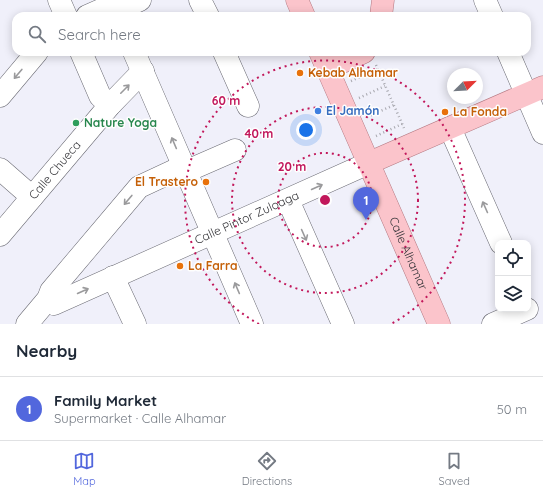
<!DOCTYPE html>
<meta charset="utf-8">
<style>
body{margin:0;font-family:Quicksand,sans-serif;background:#f2f2f3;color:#1f2937}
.controls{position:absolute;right:12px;bottom:12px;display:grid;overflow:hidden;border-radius:8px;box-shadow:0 2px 10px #0003}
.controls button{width:36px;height:36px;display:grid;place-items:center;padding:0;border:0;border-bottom:1px solid #e0e1e3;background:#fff;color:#1f2937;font:20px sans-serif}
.compass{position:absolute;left:447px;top:68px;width:36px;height:36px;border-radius:50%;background:#fff;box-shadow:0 2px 10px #0003;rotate:66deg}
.you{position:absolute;left:306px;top:130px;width:14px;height:14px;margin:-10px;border:3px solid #fff;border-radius:50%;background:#1a73e8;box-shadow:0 0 0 6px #1a73e833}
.badge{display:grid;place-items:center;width:26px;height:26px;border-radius:50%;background:#5267dd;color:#fff;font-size:13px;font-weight:700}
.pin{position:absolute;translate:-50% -33px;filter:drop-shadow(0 1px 2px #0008)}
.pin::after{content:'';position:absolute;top:21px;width:14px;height:12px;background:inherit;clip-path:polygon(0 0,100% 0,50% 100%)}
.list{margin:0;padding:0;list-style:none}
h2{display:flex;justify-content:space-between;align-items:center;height:52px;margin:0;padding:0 16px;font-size:17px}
h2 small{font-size:13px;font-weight:400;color:#747a83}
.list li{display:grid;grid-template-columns:26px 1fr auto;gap:12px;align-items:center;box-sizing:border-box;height:64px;padding:0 16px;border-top:1px solid #e0e1e3}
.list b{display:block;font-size:15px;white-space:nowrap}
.list p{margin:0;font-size:13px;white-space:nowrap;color:#747a83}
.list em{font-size:13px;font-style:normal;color:#747a83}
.icon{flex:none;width:22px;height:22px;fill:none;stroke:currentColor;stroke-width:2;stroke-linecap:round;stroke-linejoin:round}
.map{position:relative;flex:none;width:543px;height:324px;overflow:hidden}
.search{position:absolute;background:#fff;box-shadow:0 2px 10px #0003;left:12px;right:12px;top:12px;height:44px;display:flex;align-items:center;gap:10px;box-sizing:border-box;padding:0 14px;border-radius:12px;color:#747a83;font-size:15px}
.sheet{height:116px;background:#fff}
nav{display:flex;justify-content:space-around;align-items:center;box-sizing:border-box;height:56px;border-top:1px solid #e0e1e3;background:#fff;font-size:11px;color:#747a83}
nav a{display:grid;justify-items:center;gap:2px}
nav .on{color:#5267dd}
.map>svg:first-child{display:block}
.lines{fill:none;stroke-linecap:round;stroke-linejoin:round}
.minor-casing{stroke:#6a6a73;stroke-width:23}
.major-casing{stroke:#b47982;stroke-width:23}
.path{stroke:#a7a7ae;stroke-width:2.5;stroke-dasharray:1 3;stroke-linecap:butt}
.minor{stroke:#fff;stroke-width:22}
.major{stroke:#fbc4cb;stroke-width:22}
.oneway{stroke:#9a9a9c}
.ring{fill:none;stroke:#c2185b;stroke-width:2;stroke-dasharray:2 4}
.food-dot{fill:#e8710a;stroke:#fefefe;stroke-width:1.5}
.shop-dot{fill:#3f7fe0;stroke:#fefefe;stroke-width:1.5}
.leisure-dot{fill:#2e9e5b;stroke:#fefefe;stroke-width:1.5}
.labels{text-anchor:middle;stroke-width:3;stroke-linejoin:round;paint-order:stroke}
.food-label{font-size:12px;font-weight:bold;fill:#c56008;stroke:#fefefe;text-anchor:start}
.shop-label{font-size:12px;font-weight:bold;fill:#366cbe;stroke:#fefefe;text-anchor:start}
.leisure-label{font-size:12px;font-weight:bold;fill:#27864d;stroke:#fefefe;text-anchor:start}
.street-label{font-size:12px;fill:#353539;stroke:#fefefe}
.centre{fill:#c2185b;stroke:#fefefe;stroke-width:2}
.ring-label{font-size:12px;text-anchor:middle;font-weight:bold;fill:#c2185b;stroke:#fefefe;stroke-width:3;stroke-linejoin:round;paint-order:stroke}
</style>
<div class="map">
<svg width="543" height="324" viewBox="0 0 543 324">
<rect width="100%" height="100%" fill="#f0f0fa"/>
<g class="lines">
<defs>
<g id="minor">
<polyline points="59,0 66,16"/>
<polyline points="200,0 208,16"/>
<polyline points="485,0 492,16"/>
<polyline points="116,11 140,0"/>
<polyline points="87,16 110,6"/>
<polyline points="81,52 100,96 110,105"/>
<polyline points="134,52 252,324"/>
<polyline points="224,52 248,106"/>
<polyline points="508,52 543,133"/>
<polyline points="0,96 37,52"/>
<polyline points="450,128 501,243"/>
<polyline points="196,167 235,150"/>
<polyline points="0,169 32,197"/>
<polyline points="288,200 343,324"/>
<path id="s1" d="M0 235 110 105 143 71"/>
<polyline points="113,277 135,324"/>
<path id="s2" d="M48 299 54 304 369 163"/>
<polyline points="27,324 48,299 51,291 139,187 184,166"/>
<polyline points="493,324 527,309"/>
</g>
<g id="major">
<polyline points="297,0 304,16"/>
<polyline points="381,16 383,0"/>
<path id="s3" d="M320 52 439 324"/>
<polyline points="327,69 364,52"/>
<polyline points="369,163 543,87"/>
</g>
</defs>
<use href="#minor" class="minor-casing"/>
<use href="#major" class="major-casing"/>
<g class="path">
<polyline points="376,65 404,128"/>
<polyline points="351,81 378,69"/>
<polyline points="359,98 385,86"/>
<polyline points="367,117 394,105"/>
<polyline points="376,136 402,124"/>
</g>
<use href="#minor" class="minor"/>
<use href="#major" class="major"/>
</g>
<defs><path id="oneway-shaft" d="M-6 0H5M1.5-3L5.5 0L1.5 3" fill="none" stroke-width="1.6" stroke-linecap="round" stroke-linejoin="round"/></defs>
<g class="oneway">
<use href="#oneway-shaft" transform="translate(18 74) rotate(130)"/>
<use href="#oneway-shaft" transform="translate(125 89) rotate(-45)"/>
<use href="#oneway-shaft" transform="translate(174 143) rotate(-113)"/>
<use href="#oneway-shaft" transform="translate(317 187) rotate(-24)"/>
<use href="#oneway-shaft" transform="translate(128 200) rotate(130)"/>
<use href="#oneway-shaft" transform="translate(485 207) rotate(-114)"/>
<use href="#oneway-shaft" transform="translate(304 235) rotate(66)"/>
<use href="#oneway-shaft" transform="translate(237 288) rotate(-113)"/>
<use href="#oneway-shaft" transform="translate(83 291) rotate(-24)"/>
</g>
<g class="ring">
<circle cx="325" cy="200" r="47"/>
<circle cx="325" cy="200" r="93"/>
<path d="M259 324A140 140 0 1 1 391 324"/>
</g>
<g class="food-dot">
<circle cx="300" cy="73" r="4"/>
<circle cx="445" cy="112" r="4"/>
<circle cx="206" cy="182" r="4"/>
<circle cx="180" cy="266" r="4"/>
</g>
<circle class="shop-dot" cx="318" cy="111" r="4"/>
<circle class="leisure-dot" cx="76" cy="123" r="4"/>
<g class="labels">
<g class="food-label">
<text x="308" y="77">Kebab Alhamar</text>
<text x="453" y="116">La Fonda</text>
<text x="198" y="186" text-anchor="end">El Trastero</text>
<text x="188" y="270">La Farra</text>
</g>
<g class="shop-label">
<text x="326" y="115">El Jamón</text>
</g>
<g class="leisure-label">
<text x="84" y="127">Nature Yoga</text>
</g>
<g class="street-label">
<text dy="4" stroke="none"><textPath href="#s1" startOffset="85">Calle Chueca</textPath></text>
<text dy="4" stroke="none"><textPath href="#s2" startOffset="219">Calle Pintor Zuloaga</textPath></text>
<text dy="4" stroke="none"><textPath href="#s3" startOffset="220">Calle Alhamar</textPath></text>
</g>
</g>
<circle cx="325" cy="200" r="6" class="centre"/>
<g class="ring-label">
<text x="226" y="105">60 m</text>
<text x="259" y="138">40 m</text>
<text x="292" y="171">20 m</text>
</g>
</svg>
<div class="controls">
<button><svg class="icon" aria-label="locate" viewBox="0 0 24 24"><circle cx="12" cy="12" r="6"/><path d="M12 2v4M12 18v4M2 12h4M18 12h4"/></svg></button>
<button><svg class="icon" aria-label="layers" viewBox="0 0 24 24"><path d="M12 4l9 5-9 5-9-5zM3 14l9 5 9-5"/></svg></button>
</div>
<svg class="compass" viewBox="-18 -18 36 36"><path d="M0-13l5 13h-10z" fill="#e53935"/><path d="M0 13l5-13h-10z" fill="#747a83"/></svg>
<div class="you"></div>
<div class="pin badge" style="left:366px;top:220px">1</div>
<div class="search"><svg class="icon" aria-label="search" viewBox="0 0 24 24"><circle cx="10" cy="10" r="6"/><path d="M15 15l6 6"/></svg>Search here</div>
</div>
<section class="sheet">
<h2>Nearby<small></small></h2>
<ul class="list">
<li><span class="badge">1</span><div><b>Family Market</b><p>Supermarket · Calle Alhamar</p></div><em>50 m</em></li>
</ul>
</section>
<nav>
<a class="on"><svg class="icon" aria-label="map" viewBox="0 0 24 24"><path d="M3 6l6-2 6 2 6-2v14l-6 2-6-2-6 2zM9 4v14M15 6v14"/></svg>Map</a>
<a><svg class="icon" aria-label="directions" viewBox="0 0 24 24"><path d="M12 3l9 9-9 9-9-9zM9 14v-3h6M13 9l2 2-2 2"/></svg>Directions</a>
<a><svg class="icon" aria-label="saved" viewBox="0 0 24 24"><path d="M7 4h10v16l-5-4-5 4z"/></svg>Saved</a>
</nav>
